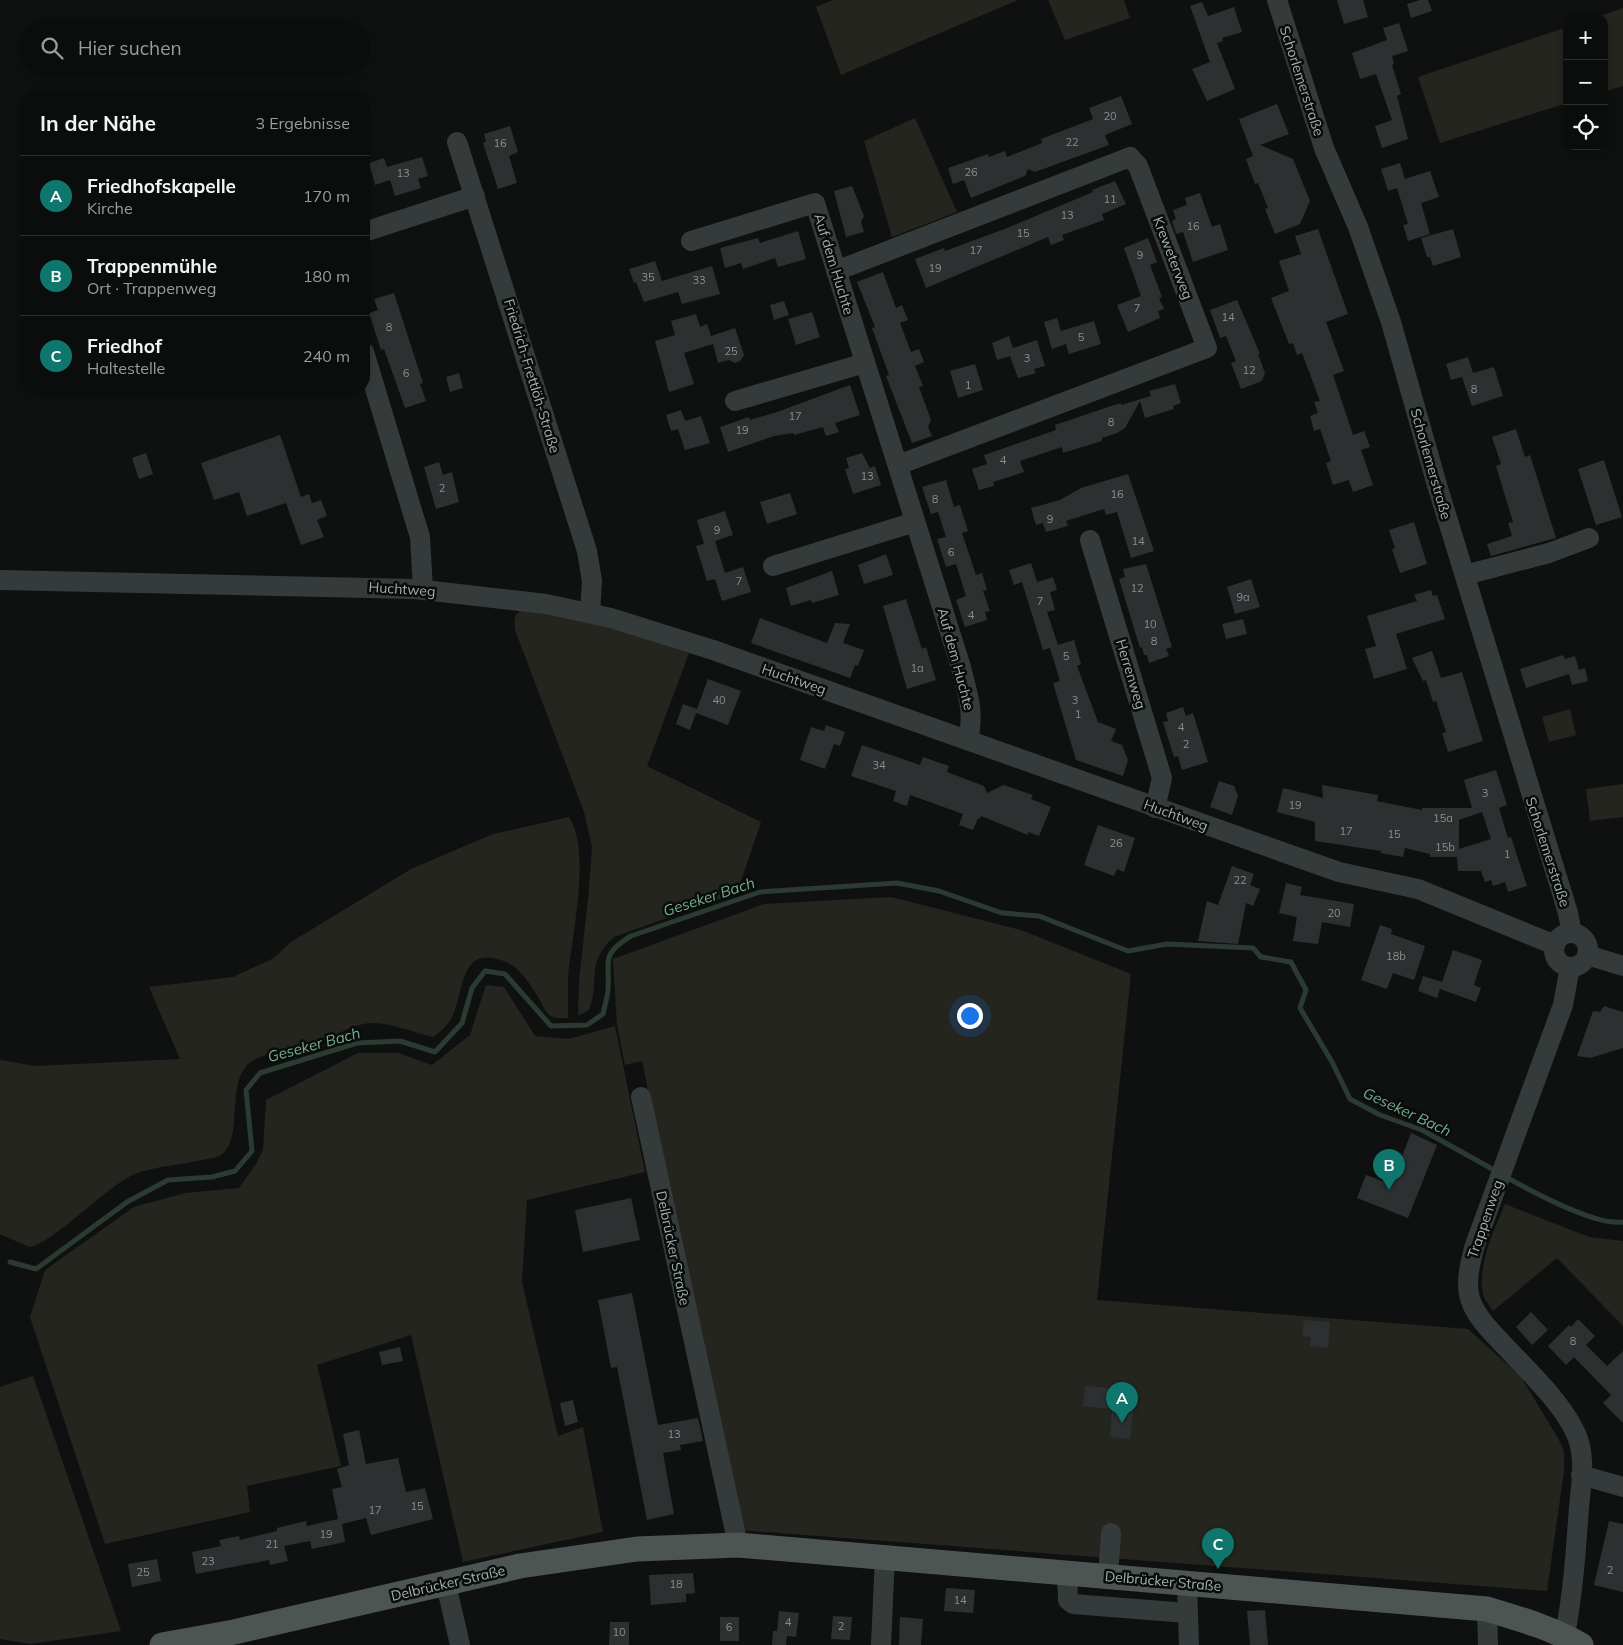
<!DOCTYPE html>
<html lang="de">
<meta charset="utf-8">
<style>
body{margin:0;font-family:Mulish,sans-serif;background:#191b1b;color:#f1f3f6}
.controls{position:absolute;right:15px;top:15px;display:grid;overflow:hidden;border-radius:10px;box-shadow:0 2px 8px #0003}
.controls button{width:45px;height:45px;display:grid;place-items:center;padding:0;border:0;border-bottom:1px solid #2b2d2e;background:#0b0d0d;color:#f1f3f6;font:25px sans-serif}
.you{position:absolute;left:969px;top:1015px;width:18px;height:18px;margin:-12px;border:4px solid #fff;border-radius:50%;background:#1a73e8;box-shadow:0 0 0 8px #1a73e833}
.badge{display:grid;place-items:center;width:32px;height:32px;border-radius:50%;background:#0f766e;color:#fff;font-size:16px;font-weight:700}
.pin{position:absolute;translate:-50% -41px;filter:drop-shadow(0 1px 2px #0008)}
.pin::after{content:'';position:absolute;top:26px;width:18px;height:15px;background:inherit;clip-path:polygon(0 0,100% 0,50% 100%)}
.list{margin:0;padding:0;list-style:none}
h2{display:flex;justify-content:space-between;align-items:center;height:65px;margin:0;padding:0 20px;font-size:21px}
h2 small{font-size:16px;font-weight:400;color:#9a9c9d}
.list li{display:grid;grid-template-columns:32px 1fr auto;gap:15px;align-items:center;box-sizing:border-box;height:80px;padding:0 20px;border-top:1px solid #2b2d2e}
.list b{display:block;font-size:19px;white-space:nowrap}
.list p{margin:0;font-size:16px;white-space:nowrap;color:#9a9c9d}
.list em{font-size:16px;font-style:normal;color:#9a9c9d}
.icon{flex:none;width:28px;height:28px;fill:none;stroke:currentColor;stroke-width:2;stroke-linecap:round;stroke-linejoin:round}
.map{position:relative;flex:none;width:1623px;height:1645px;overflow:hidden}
.search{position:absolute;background:#0b0d0d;box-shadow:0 2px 8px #0003;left:20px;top:20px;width:350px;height:55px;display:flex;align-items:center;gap:12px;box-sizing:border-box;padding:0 18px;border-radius:28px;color:#9a9c9d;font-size:19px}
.panel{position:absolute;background:#0b0d0d;box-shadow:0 2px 8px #0003;left:20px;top:90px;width:350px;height:305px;border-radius:20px}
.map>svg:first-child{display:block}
.green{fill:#24251e}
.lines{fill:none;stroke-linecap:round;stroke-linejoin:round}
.stream{stroke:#2b3b32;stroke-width:5}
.building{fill:#2c3030;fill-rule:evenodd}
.minor{stroke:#353b3a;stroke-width:20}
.major{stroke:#4d5553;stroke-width:25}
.labels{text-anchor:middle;stroke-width:5;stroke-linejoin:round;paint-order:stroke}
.number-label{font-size:11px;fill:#84918d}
.street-label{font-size:14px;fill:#a1b1ac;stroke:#0a0c0c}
.water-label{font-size:15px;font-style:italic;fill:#77ad91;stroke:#0a0c0c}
</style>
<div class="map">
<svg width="1623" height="1645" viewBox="0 0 1623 1645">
<rect width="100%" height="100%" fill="#0f1111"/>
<g class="green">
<polygon points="833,0 1018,0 841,75 816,7"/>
<polygon points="1048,0 1124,0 1130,18 1065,40"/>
<polygon points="1623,8 1623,86 1604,92 1604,19 1591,19"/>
<polygon points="1567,27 1567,103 1440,143 1418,77"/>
<polygon points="915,118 957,212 892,237 864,141"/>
<path d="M524 609 599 623 689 653 647 766 761 822 737 893 614 937C584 964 601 979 589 1010L578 1016 579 980 589 890 592 847 584 812 515 630C514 619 514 613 524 609Z"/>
<polygon points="1570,709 1576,735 1549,742 1542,717"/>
<polygon points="1623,784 1623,817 1590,821 1586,789"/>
<path d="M569 817C592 852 571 937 568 979 568 992 568 1005 568 1018 562 1018 555 1019 549 1015 546 1012 543 1006 541 1002 532 987 522 969 506 962 461 944 465 985 453 1015 449 1024 441 1032 433 1037 414 1033 393 1023 374 1023 348 1023 328 1042 304 1050 285 1055 261 1050 246 1066 227 1089 243 1140 221 1155 216 1158 207 1159 202 1160 181 1165 156 1166 135 1174 106 1186 52 1245 29 1247L0 1234V1060L36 1066 180 1059 149 987 233 977 274 958 291 942 411 869 493 834Z"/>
<polygon points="891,897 1021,930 1131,974 1097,1300 1468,1329 1521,1377 1558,1438 1564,1451 1564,1471 1547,1591 738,1530 642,1061 625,1065 617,1025 613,959 764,904"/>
<polygon points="486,985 504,987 535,1036 569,1039 615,1026 645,1172 527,1200 522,1282 558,1436 583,1427 603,1532 463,1562 411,1335 317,1365 341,1466 247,1486 250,1512 105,1544 30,1317 45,1270 134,1207 185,1193 239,1188 256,1164 263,1150 266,1100 358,1053 398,1053 432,1065 470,1035"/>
<path d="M1505 1204 1589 1237 1623 1241V1326L1557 1258 1493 1311C1490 1306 1484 1300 1483 1294 1477 1264 1494 1231 1505 1204Z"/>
<polygon points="33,1376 121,1631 30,1644 0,1639 0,1387"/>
</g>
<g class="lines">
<g class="stream">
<path d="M1506 1177C1531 1191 1596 1226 1623 1222"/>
<path d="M10 1262 36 1269 127 1202 168 1180 212 1177 235 1171 252 1151 246 1090 260 1073 357 1043 400 1041 435 1052 462 1023 472 988 485 971 505 974 551 1026 587 1025 603 1014C605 1006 607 998 608 990 610 960 600 955 631 936L760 892 897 883 939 891 1002 913 1039 916 1128 951 1167 944 1253 948 1261 957 1291 962 1306 990 1300 1008 1332 1062 1350 1099 1380 1115 1422 1130 1496 1171"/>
</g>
</g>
<g class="building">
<polygon points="1337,0 1363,0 1368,17 1344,24"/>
<polygon points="1420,0 1428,0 1432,11 1411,18 1407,4"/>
<polygon points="1202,2 1208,16 1234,7 1242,32 1222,38 1223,41 1217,43 1235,89 1207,101 1192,69 1210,62 1190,6"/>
<polygon points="1399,23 1408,51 1392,56 1394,64 1392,65 1401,94 1397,96 1408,139 1382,148 1375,126 1392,120 1376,74 1360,79 1352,53 1387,40 1383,28"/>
<polygon points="1121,96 1132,124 1105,135 1109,145 1035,172 1028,169 1025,176 971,198 964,180 953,184 948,168 988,154 989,157 1005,151 1007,157 1042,143 1041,139 1093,119 1089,108"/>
<polygon points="1277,104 1289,134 1260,145 1293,159 1310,201 1300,224 1275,234 1265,209 1268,208 1258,183 1255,184 1246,159 1253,156 1239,119"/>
<polygon points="510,126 518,152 509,156 517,183 498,189 483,143 486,142 484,134"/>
<polygon points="422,157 428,176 418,179 421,188 395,196 390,180 375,185 369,163 384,158 387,167"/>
<polygon points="1400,163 1405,179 1430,171 1439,197 1421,203 1430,234 1408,241 1403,225 1408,224 1397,188 1388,191 1381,169"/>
<polygon points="1115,181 1126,204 1102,214 1104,220 1062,235 1064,240 1051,245 1048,237 926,288 915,259 944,248 945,251 1007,228 1093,192 1092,190"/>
<polygon points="852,186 864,216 861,222 864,232 846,237 834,191"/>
<polygon points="1200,193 1212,227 1220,224 1228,250 1193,262 1183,232 1176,234 1172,221 1176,219 1173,210 1187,205 1185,198"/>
<polygon points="1318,229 1348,314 1326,322 1344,371 1333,375 1353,435 1364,431 1370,447 1361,450 1373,485 1353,492 1349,480 1333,485 1326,463 1331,461 1320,429 1314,431 1310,416 1318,413 1314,402 1320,401 1302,353 1297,355 1293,343 1289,344 1271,298 1289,291 1279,261 1301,254 1295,236"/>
<polygon points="1453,229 1461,257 1433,266 1430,257 1427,257 1421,238"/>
<polygon points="798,231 806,259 778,267 775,258 743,269 741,263 725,268 720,248 758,238 760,243"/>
<polygon points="1148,238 1157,262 1150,265 1162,297 1159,298 1164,309 1158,311 1160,318 1128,332 1117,305 1141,296 1124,248"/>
<polygon points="655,261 662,281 712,266 720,294 682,304 678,292 644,302 636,282 634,283 629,269"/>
<polygon points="883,272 896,308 902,305 908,320 900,323 911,352 919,349 924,362 915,366 923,386 919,387 931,420 928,427 932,436 912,443 886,376 889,375 872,328 875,327 857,282"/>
<polygon points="394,293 423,383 420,384 426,401 405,408 384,349 381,350 369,313 378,310 374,299"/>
<polygon points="1237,300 1260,354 1258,354 1265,373 1262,381 1241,389 1231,363 1236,361 1226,336 1220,338 1210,310"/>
<polygon points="784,301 789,315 774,320 770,305"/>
<polygon points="812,312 820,337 796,345 788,319"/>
<polygon points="696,314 700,327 707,324 711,336 735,328 744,355 740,361 735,363 729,360 718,363 713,344 684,353 694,384 669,392 655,341 675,335 671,321"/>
<polygon points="1057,318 1061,331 1094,321 1101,344 1069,354 1066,344 1052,349 1044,322"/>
<polygon points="1009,336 1013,348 1037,340 1045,366 1034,369 1036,373 1018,378 1010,356 997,360 992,343"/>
<polygon points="1468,357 1473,373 1494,367 1503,396 1472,406 1462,377 1451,380 1446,364"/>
<polygon points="975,364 983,390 958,398 950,371"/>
<polygon points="459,373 463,388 450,392 446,377"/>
<polygon points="1175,384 1181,403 1173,406 1174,409 1145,418 1140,401 1125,428 1117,433 1102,438 1102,441 1063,453 1062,447 1020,461 1024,472 993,482 994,486 979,490 972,469 987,464 984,455 1056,430 1055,425 1111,406 1121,403 1121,405 1151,396 1149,391"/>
<polygon points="850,385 860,415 835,423 839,432 826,436 823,427 794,435 793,433 774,436 728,452 720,427 749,417 750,420 777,412"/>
<polygon points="681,410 685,421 701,416 710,443 685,450 678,429 671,431 666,415"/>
<polygon points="1516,429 1525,457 1530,455 1556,538 1491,556 1487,544 1512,536 1508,523 1513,522 1496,466 1501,464 1492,437"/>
<polygon points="280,435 301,497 309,494 312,503 321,500 327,516 317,520 324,537 301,545 286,503 247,516 239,492 214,500 201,463"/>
<polygon points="146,453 153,474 139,479 132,458"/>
<polygon points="862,453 870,468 875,466 881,485 853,494 845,469 849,468 846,458"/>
<polygon points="1604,460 1622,517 1596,525 1578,469"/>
<polygon points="439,462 443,475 452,472 459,502 436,509 424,467"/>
<polygon points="1128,474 1154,551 1131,558 1117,512 1106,515 1104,509 1066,521 1068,526 1046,532 1043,523 1036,525 1031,508 1060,500 1081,488"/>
<polygon points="946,480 954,507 960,505 968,531 962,533 976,575 982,573 987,590 983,591 990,611 985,612 987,620 965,627 956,600 966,596 956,564 946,567 937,539 946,537 938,512 931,514 922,487"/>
<polygon points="790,493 797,514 767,524 760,502"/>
<polygon points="725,511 733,535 715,541 725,573 743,567 751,592 722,601 715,579 707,581 696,546 704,544 697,520"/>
<polygon points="1414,522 1427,564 1400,573 1392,549 1395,548 1389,530"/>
<polygon points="886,554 893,575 864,584 858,565"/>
<polygon points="1031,563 1037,582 1053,577 1057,590 1050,592 1055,610 1047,612 1058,645 1074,640 1081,664 1077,666 1098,722 1116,729 1111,741 1122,745 1128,760 1123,776 1076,760 1053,683 1060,681 1050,648 1043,650 1022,582 1014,585 1009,570"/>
<polygon points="1146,564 1172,647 1166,649 1169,656 1149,663 1147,655 1144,655 1142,647 1140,648 1119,579 1125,577 1123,569"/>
<polygon points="832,571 839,595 812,603 811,600 791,606 786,588"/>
<polygon points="1251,579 1260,607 1235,614 1227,587"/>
<polygon points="1431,590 1433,596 1437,595 1445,619 1396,634 1407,669 1374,679 1365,649 1376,646 1367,616 1417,601 1414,595"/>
<polygon points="906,599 922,649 926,647 936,680 907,689 883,606"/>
<polygon points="760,618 827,643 835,623 850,624 843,643 864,650 858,666 855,665 850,678 751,643"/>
<polygon points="1243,619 1247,634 1226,639 1222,624"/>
<polygon points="1432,651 1441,678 1462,672 1483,741 1448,752 1442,733 1446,732 1436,701 1433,702 1426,680 1423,681 1412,658"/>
<polygon points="1563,655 1565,659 1575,656 1579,670 1585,668 1588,681 1572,685 1569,674 1526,688 1520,669"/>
<polygon points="708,679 741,691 728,725 696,713 690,730 676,724 683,704 697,709"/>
<polygon points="1183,707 1186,716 1193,713 1208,762 1182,770 1178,756 1174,757 1163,722 1168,721 1166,713"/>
<polygon points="826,725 845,732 840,746 834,744 825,769 800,760 811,727 824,731"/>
<polygon points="862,745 920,765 923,757 949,766 947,772 984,786 987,793 1004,785 1033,795 1031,799 1051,807 1039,836 1028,832 1028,835 981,816 980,819 978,818 973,830 959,825 963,814 910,795 907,806 893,801 896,791 851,776"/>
<path d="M1496 770 1507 805 1499 808 1508 838 1511 837 1527 886 1508 892 1505 882 1493 886 1491 880 1485 882 1481 871H1458L1457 857H1430V854L1405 848 1403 857 1380 853 1381 851 1315 841V822L1277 812 1283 788 1323 798 1322 785 1378 795 1377 801 1422 810V808H1472L1464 780ZM1482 812 1491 839 1459 849V820Z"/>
<polygon points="1219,781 1234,786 1238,796 1232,815 1210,807"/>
<polygon points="1098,825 1135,838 1124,872 1117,869 1114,876 1084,865"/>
<polygon points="1232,866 1254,874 1250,885 1260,889 1253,906 1246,903 1238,944 1198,941 1207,901 1218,905"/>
<polygon points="1286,883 1302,887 1300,895 1354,904 1350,927 1322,922 1318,944 1293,941 1297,917 1279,913"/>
<polygon points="1380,925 1392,929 1391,934 1425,946 1414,980 1393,973 1387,989 1361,980"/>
<polygon points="1453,950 1482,960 1474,985 1481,988 1476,1002 1440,989 1437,998 1418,991 1423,976 1442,982"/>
<polygon points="1604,1006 1623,1012 1623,1048 1590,1058 1577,1056 1593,1011 1600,1012"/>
<polygon points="1411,1133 1437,1145 1408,1218 1357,1198 1366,1175 1383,1181 1387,1171 1390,1172 1395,1162 1399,1164"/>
<polygon points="631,1198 640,1240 583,1252 575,1210"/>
<polygon points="632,1293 658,1425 698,1418 703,1441 680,1445 681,1450 663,1453 674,1514 647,1520 617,1367 611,1368 598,1300"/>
<polygon points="1531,1312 1548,1330 1532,1345 1516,1327"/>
<polygon points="1578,1319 1595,1336 1586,1345 1607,1366 1623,1351 1623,1423 1603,1403 1611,1395 1574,1357 1566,1365 1548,1346 1569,1325 1571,1327"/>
<polygon points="1304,1320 1330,1322 1328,1348 1310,1346 1311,1337 1302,1336"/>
<polygon points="400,1347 403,1361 382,1365 379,1352"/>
<polygon points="1085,1386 1135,1390 1130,1439 1110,1437 1112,1409 1083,1406"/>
<polygon points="573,1400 578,1422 565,1426 560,1403"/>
<polygon points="359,1430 366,1464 398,1458 406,1492 425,1488 433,1519 371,1535 366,1518 342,1524 345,1542 312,1549 310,1541 284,1546 288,1561 270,1565 269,1560 196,1574 192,1552 221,1546 219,1540 239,1536 240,1540 277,1531 277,1528 306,1521 307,1526 338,1519 332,1489 342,1487 337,1469 349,1465 343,1434"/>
<polygon points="1609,1521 1623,1524 1623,1592 1594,1585"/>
<polygon points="157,1559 161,1581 132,1587 128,1564"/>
<polygon points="693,1573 695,1593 686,1594 686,1602 651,1605 649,1575"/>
<polygon points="946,1588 975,1590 973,1613 944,1611"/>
<polygon points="1265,1610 1268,1645 1250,1645 1247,1611"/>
<polygon points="779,1611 799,1613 796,1637 787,1636 786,1645 772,1645 773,1631 777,1631"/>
<polygon points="833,1616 852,1617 850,1640 831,1639"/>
<rect x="720" y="1617" width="19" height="24"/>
<polygon points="900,1617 923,1619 921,1645 899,1645"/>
<polygon points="610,1622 629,1622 629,1645 609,1645"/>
</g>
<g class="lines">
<g class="minor">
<polyline points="1277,0 1324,148 1358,227 1391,322 1437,485 1568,913 1572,933"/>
<polyline points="457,142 587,551 592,581 590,613"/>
<polyline points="364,232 475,196"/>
<path d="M691 241 815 203 960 664C967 692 975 711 968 740"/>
<polyline points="836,271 1130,157 1138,166 1207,348 898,465"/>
<polyline points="364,352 420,537 423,589"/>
<polyline points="735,401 865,363"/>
<polyline points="1090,540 1162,778 1155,808"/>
<polyline points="773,566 915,522"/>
<polyline points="1465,575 1549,553 1589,538"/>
<polyline points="0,580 415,589 546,604 611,618 713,650 1339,872 1418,889 1555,945"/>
<circle cx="1571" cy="950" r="17"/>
<polyline points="1587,955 1623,966"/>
<polyline points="641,1097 738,1545"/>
<polyline points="1581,1475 1623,1487"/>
<polyline points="1067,1573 1068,1600 1073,1604 1187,1613"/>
<polyline points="1108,1576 1111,1533"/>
<polyline points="446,1584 460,1645"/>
<polyline points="1187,1584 1189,1645"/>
<polyline points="1487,1609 1488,1645"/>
<path d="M1565 1635C1573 1593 1576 1550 1579 1507 1581 1486 1585 1463 1579 1442 1569 1408 1524 1367 1500 1341 1488 1328 1472 1312 1469 1294 1466 1278 1471 1260 1475 1245L1563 1005 1570 967"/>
<polyline points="881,1645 885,1556"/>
</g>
<path class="major" d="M162 1645 234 1632 520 1566 637 1549 738 1545 1487 1609C1520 1619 1552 1628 1581 1645"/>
</g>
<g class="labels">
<g class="number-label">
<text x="1110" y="120">20</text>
<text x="1072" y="146">22</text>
<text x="500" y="147">16</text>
<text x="971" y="176">26</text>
<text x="403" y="177">13</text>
<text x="1110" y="203">11</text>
<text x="1067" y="219">13</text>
<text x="1193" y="230">16</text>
<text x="1023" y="237">15</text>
<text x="976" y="254">17</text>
<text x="1140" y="259">9</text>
<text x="935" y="272">19</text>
<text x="648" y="281">35</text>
<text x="699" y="284">33</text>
<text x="1137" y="312">7</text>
<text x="1228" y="321">14</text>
<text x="389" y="331">8</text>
<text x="1081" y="341">5</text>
<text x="731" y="355">25</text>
<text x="1027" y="362">3</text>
<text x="1249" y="374">12</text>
<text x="406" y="377">6</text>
<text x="968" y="389">1</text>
<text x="1474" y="393">8</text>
<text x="795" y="420">17</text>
<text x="1111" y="426">8</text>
<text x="742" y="434">19</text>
<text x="1003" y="464">4</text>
<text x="867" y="480">13</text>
<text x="442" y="492">2</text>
<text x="1117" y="498">16</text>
<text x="935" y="503">8</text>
<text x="1050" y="523">9</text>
<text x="717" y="534">9</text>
<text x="1138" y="545">14</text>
<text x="951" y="556">6</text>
<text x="739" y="585">7</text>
<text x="1137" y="592">12</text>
<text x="1243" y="601">9a</text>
<text x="1040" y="605">7</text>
<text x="971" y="619">4</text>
<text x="1150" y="628">10</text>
<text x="1154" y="645">8</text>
<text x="1066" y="660">5</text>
<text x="917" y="672">1a</text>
<text x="719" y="704">40</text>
<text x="1075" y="704">3</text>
<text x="1078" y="718">1</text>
<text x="1181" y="731">4</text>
<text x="1186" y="748">2</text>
<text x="879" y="769">34</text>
<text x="1485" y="797">3</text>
<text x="1295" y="809">19</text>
<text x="1443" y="822">15a</text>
<text x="1346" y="835">17</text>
<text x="1394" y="838">15</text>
<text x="1116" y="847">26</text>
<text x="1445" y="851">15b</text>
<text x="1507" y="858">1</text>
<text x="1240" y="884">22</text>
<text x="1334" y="917">20</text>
<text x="1396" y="960">18b</text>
<text x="1573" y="1345">8</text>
<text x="674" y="1438">13</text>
<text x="417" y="1510">15</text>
<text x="375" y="1514">17</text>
<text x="326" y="1538">19</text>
<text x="272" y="1548">21</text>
<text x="208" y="1565">23</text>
<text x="1610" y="1574">2</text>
<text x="143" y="1576">25</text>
<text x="676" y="1588">18</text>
<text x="960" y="1604">14</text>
<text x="788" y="1626">4</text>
<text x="841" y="1630">2</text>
<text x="729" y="1631">6</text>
<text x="619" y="1636">10</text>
</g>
<g class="street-label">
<text transform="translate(1302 81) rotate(72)" y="5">Schorlemerstraße</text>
<text transform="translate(1173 258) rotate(69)" y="5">Kreweterweg</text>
<text transform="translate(834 264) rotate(73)" y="5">Auf dem Huchte</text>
<text transform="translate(532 376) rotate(73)" y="5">Friedrich-Frettlöh-Straße</text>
<text transform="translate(1431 464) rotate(74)" y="5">Schorlemerstraße</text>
<text transform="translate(402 589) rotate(4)" y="5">Huchtweg</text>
<text transform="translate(956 659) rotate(75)" y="5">Auf dem Huchte</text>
<text transform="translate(1131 674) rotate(73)" y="5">Herrenweg</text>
<text transform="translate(794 679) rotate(19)" y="5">Huchtweg</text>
<text transform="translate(1176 815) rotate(20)" y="5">Huchtweg</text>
<text transform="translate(1548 852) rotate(72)" y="5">Schorlemerstraße</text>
<text transform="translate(1485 1219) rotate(-71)" y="5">Trappenweg</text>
<text transform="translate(673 1248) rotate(78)" y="5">Delbrücker Straße</text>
<text transform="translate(1163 1581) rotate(5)" y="5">Delbrücker Straße</text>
<text transform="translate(448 1583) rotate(-13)" y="5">Delbrücker Straße</text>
</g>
<g class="water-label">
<text transform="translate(709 897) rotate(-18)" y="5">Geseker Bach</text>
<text transform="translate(314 1045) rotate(-15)" y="5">Geseker Bach</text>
<text transform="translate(1407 1112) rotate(25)" y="5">Geseker Bach</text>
</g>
</g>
</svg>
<div class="controls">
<button>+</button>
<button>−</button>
<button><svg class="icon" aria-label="locate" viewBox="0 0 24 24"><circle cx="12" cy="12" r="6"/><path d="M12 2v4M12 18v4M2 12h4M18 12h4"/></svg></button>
</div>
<div class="you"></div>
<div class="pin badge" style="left:1122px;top:1423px">A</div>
<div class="pin badge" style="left:1389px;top:1190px">B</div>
<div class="pin badge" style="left:1218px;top:1569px">C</div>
<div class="search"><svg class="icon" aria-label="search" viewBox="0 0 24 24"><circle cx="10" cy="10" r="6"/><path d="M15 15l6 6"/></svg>Hier suchen</div>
<section class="panel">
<h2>In der Nähe<small>3 Ergebnisse</small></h2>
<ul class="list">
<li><span class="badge">A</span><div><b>Friedhofskapelle</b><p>Kirche</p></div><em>170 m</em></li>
<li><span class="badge">B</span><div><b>Trappenmühle</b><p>Ort · Trappenweg</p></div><em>180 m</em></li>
<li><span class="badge">C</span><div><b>Friedhof</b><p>Haltestelle</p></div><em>240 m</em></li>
</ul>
</section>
</div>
